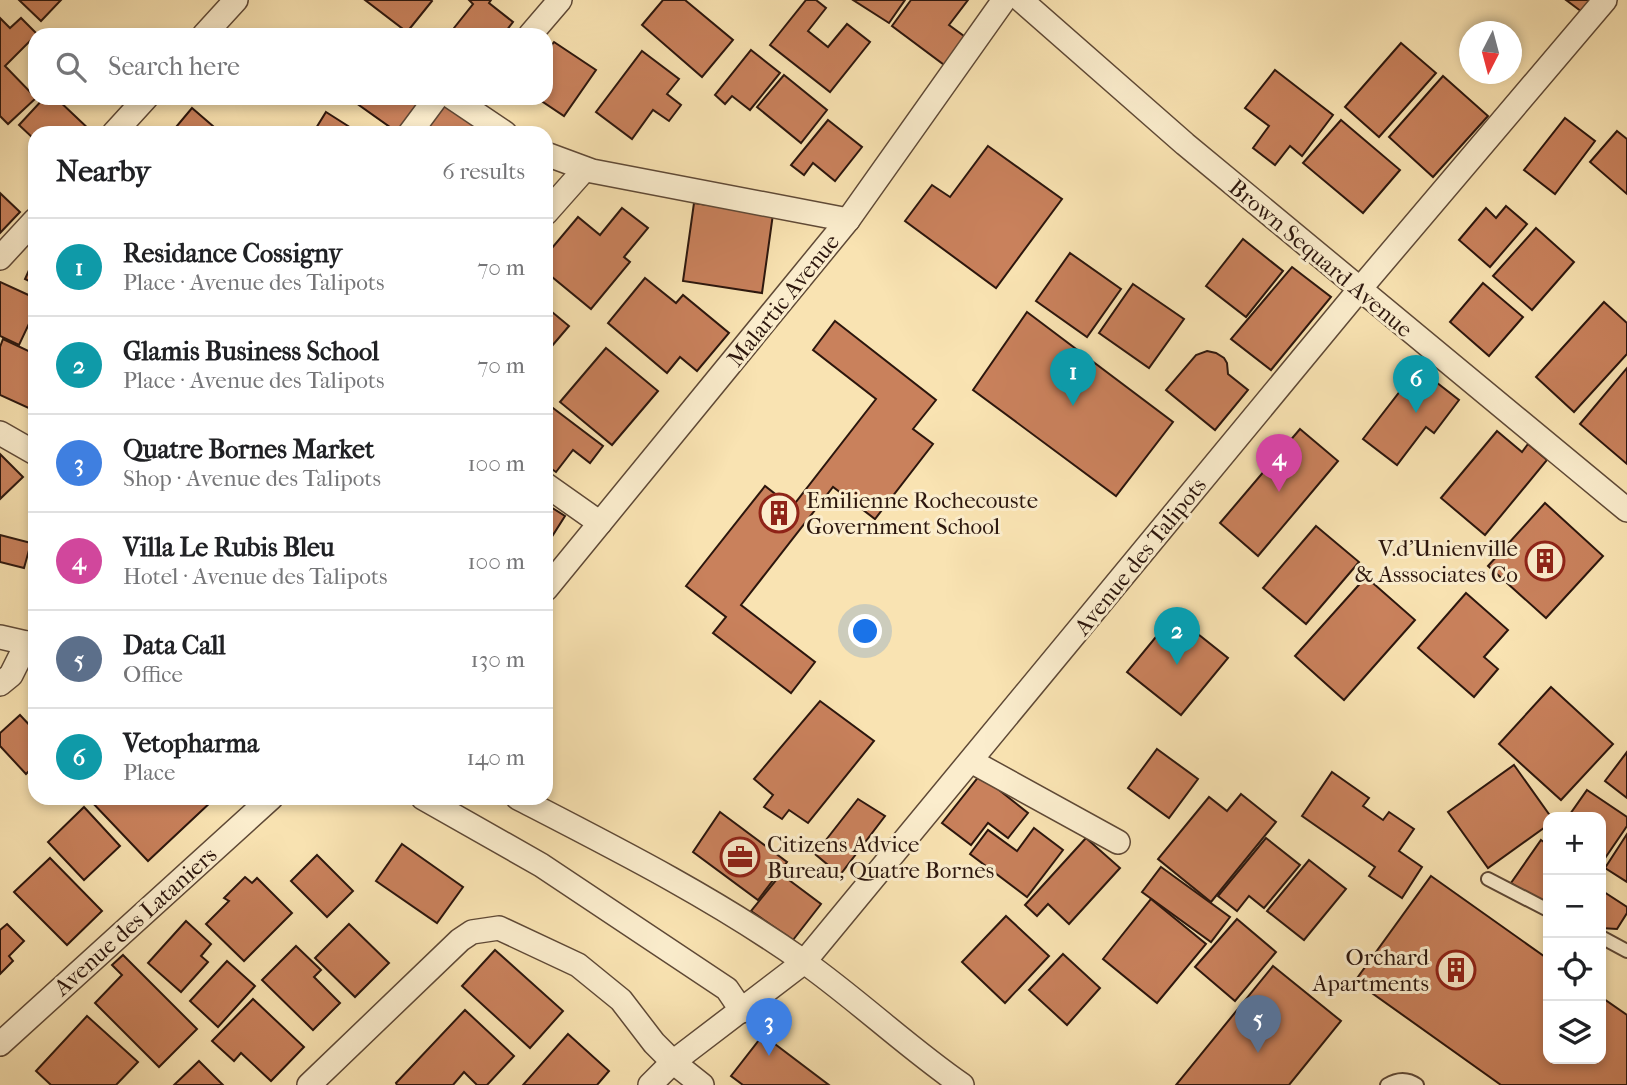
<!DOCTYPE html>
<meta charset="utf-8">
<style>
body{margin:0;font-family:"IM FELL French Canon",serif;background:#f6f6f6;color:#202124}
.controls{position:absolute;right:21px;bottom:21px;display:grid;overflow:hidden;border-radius:14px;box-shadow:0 4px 10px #0003}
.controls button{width:63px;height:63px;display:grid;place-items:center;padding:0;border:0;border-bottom:2px solid #e0e0e0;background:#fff;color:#202124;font:35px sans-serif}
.compass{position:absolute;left:1459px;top:21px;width:63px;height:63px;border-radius:50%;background:#fff;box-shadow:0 4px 10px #0003;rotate:186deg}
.you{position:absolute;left:866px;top:632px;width:24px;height:24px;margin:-18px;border:5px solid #fff;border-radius:50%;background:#1a73e8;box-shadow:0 0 0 10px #1a73e833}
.badge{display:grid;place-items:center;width:46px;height:46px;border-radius:50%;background:#d93025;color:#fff;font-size:23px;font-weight:700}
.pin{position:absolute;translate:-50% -58px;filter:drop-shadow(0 2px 4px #0008)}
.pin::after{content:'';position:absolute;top:37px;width:24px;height:21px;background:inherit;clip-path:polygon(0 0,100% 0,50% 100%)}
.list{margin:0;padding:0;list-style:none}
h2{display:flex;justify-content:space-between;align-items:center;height:91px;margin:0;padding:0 28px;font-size:30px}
h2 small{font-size:23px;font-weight:400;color:#757577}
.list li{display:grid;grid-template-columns:46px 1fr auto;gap:21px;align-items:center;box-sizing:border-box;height:98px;padding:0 28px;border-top:2px solid #e0e0e0}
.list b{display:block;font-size:26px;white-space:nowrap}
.list p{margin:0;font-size:23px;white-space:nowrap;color:#757577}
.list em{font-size:23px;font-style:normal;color:#757577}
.icon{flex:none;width:38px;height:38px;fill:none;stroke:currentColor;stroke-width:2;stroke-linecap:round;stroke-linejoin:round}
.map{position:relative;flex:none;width:1627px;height:1085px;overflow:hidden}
.search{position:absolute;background:#fff;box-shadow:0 4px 10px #0003;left:28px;top:28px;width:525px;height:77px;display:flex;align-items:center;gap:18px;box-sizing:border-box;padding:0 24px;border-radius:21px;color:#757577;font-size:26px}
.panel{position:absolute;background:#fff;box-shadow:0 4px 10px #0003;left:28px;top:126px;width:525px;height:679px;border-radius:21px}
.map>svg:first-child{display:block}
.building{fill:#c9815c;stroke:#2c160d;stroke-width:2}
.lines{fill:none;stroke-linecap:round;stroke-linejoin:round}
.service-casing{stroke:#5f4936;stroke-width:16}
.minor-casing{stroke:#5f4936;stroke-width:26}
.service{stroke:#fbedcd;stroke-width:12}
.minor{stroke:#fbedcd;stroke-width:23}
.labels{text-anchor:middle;stroke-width:6;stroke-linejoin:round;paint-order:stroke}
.street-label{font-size:23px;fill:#2c160d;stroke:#fbedcd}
.poi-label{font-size:23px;fill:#2c160d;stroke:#fbedcd;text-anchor:start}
</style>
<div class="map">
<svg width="1627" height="1085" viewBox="0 0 1627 1085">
<rect width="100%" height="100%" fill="#f9e3b2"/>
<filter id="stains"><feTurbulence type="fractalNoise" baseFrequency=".00286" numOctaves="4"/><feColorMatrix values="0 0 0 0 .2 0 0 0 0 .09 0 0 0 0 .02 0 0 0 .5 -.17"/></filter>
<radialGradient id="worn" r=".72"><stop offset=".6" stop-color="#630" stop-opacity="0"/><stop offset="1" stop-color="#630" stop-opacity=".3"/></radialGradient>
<g class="building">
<polygon points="19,0 61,0 41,21"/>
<polygon points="365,0 431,0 432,1 407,32"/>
<polygon points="469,0 491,0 489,3 513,22 503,35 463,35 454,28 473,4"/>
<polygon points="663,0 685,0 733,40 702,77 642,25"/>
<polygon points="806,0 816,0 826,8 808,31 828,47 847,24 870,42 830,92 770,45"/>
<polygon points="853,0 905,0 889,23"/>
<polygon points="911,0 968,0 949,25 968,39 947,67 892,26"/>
<polygon points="1566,0 1592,0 1582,12"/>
<polygon points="0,18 10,28 21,18 37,34 5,66 36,98 8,124 0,116"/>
<polygon points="554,42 596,70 564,116 537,98 546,98 546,53"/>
<polygon points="1401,43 1436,73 1379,137 1345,107"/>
<polygon points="751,50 780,73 750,110 732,96 725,104 715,95"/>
<polygon points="642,51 679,79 667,94 681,105 669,121 653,110 632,139 596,112"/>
<polygon points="1275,70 1333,115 1302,156 1290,146 1275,165 1253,148 1269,126 1245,108"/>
<polygon points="784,75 827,110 801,143 757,107"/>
<polygon points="1443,76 1488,116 1433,177 1389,137"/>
<polygon points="44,98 56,98 93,133 35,133 35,140 19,125"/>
<polygon points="349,98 422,98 397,132"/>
<polygon points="442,102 484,133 419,133"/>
<polygon points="192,108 221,133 171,133"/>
<polygon points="326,112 359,133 313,133"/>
<polygon points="1565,118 1595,141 1555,194 1524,170"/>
<polygon points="828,120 862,147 835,181 813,163 804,175 791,165"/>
<polygon points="1341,120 1400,170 1363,213 1303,163"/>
<polygon points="1617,131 1627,139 1627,194 1590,162"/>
<polygon points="988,146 1062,199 996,288 905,221 932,185 950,197"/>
<polygon points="0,193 20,212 0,233"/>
<polygon points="694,203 773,214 762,293 683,281"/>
<polygon points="1506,206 1527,224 1490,267 1459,240 1486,208 1496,218"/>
<polygon points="622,208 648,228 624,257 630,262 591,309 546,272 546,255 578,217 600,235"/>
<polygon points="1536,228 1574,262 1532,310 1493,276"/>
<polygon points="1243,239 1283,271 1246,317 1206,286"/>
<polygon points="1070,253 1121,289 1087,337 1036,301"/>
<polygon points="35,257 35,284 25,279"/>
<polygon points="1292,267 1331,297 1271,370 1231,339"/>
<polygon points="645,278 676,303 683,295 729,333 697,371 680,357 667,373 608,323"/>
<polygon points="0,282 35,298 35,311 19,345 0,336"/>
<polygon points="1483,283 1523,317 1489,356 1450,322"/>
<polygon points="1133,284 1184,319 1149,368 1099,333"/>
<polygon points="1604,302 1627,323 1627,354 1574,412 1536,377"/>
<polygon points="546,307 569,326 546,353"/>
<polygon points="1027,312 1173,422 1116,496 973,390"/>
<polygon points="835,321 936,400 913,429 933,444 875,519 833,487 741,605 815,662 791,693 713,633 726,617 686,586 765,486 792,507 876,399 813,350"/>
<polygon points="3,339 35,354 33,410 0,395 0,347"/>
<polygon points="606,348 658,391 612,445 560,402"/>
<polygon points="1207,351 1216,353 1224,358 1227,363 1228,374 1248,390 1215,430 1166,390 1196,355"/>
<polygon points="1418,368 1459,400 1434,433 1426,427 1397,465 1363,439"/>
<polygon points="1627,368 1627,464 1580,424"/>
<polygon points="549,405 603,446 590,463 573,450 556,472 546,465 546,409"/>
<polygon points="1300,429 1338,461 1258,556 1220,523"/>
<polygon points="1497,431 1522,452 1528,444 1547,460 1485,535 1441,498"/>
<polygon points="0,454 23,477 0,499"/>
<polygon points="1545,503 1603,556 1546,618 1488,566"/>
<polygon points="546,504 565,516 546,546"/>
<polygon points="1316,526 1359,562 1306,624 1263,588"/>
<polygon points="0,535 31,543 24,568 0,562"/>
<polygon points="1366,577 1415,620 1344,700 1295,656"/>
<polygon points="1466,593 1508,630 1484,657 1498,669 1474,697 1418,648"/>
<polygon points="1174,615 1228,658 1181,715 1127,672"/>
<polygon points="1551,687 1613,744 1561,800 1499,744"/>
<polygon points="820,701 874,741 808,823 789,810 782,819 764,807 773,795 754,779"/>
<polygon points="20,715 35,731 35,765 26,774 0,746 0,733"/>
<polygon points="1157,749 1198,779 1169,818 1128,788"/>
<polygon points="1627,752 1627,798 1605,781"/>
<polygon points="1514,765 1551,817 1548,817 1548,825 1488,868 1448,812"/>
<polygon points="1332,772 1369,798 1363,806 1383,820 1389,812 1414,829 1399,851 1422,867 1402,898 1369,876 1375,867 1302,816"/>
<polygon points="980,775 1028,813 1008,838 988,823 971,845 942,823"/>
<polygon points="1587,790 1627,817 1627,826 1601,864 1601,817 1568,817"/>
<polygon points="1241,794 1276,822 1211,902 1158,859 1209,797 1227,811"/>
<polygon points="88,798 212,798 213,800 148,861"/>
<polygon points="858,799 885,816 840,875 815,854"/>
<polygon points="84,807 120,846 84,880 48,842"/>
<polygon points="720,812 787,862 758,900 693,852"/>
<polygon points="1034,828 1063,850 1027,897 970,854 988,830 1017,851"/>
<polygon points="1627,834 1627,882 1605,868"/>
<polygon points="1086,838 1120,868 1069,924 1048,904 1037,916 1025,905"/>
<polygon points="1266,838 1300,865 1264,908 1249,896 1237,911 1218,896"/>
<polygon points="1541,840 1548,845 1548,901 1545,906 1511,883"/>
<polygon points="402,844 463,887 437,923 376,881"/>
<polygon points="317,855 353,891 327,917 291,881"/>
<polygon points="50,858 102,911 67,945 14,892"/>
<polygon points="1309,860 1346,889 1304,940 1267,911"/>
<polygon points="1161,867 1230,917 1211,942 1142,892"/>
<polygon points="781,874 821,904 793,940 751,911"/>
<polygon points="1431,876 1548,959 1548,1059 1601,1059 1601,997 1627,1015 1627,1085 1501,1085 1355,981"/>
<polygon points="245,877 252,883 257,878 292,913 244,961 206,924 229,901 224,898"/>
<polygon points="1601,890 1627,907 1627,913 1617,929 1601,928"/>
<polygon points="1151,899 1206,944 1157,1003 1103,959"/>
<polygon points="1006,916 1049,956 1005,1003 962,962"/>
<polygon points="1237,919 1276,952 1235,1001 1195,967"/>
<polygon points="186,921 211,944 201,956 208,962 181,992 148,963"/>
<polygon points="7,924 24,941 9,956 13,961 0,974 0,930"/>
<polygon points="349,924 389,963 355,997 315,958"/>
<polygon points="296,946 321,970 314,977 340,1003 313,1030 262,980"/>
<polygon points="495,950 563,1011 530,1048 462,986"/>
<polygon points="1063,954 1100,988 1067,1025 1029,990"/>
<polygon points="123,955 197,1029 159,1067 95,1003 122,975 112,965"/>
<polygon points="227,961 255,986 218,1027 190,1001"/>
<polygon points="1273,966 1341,1021 1289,1085 1176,1085"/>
<polygon points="253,999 304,1047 271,1081 241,1053 234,1061 212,1041"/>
<polygon points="465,1010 514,1056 487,1085 477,1085 464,1072 453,1085 397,1085 396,1083"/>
<polygon points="87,1016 138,1062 116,1085 51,1085 36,1071"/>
<polygon points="568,1034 609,1071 597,1085 523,1085"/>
<polygon points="763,1035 829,1085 743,1085 731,1076"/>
<polygon points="199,1061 223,1085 174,1085"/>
</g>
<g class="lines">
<defs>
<g id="service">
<polyline points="1488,879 1548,910"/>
<polyline points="1601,937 1627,951"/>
<path d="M1387 1085C1397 1079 1407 1078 1417 1085"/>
</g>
<g id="minor">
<polyline points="1021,0 1185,144 1627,510"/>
<polyline points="204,35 236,0"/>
<polyline points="530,35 560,0"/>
<polyline points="453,98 505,133"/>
<polyline points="114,133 146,98"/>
<polyline points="410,133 436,98"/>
<polyline points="546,154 592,171 848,220"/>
<polyline points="546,213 585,169"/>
<polyline points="0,258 35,220"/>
<polyline points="0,433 35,453"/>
<polyline points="546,485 600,523"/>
<polyline points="546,589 848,220 1004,0"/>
<polyline points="0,637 35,645"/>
<polyline points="0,684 11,675 27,643"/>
<polyline points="971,761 1118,842"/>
<polyline points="423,798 541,865 727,989 742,1011"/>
<path d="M518 798C615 848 714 898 803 961 858 1000 907 1047 962 1085"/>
<polyline points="0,1044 271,798"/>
<polyline points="309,1085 460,940 472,932 499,928 578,965 621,1000 654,1043 673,1062 702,1085"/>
<polyline points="650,1085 673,1062 804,962 1359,290 1605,0"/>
</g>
</defs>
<use href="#service" class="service-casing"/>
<use href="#minor" class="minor-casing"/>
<use href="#service" class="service"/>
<use href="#minor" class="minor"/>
</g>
<defs>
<symbol id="building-ring" viewBox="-11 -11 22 22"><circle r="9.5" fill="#fbedcd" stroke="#8f2418" stroke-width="1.5"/><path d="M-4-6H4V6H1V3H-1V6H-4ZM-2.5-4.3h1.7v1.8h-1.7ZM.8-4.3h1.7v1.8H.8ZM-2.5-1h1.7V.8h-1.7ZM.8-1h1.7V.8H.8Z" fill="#8f2418"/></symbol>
<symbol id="office-ring" viewBox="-11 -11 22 22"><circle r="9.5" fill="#fbedcd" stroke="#8f2418" stroke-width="1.5"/><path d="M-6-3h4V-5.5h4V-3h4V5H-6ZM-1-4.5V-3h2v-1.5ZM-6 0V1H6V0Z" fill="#8f2418"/></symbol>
</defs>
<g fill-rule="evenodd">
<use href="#building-ring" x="757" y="491" width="44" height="44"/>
<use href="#building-ring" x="1523" y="539" width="44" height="44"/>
<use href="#office-ring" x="718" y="835" width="44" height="44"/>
<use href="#building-ring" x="1434" y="948" width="44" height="44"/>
</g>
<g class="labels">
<g class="street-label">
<text transform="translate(1321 258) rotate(40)" y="8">Brown Sequard Avenue</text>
<text transform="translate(783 300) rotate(-51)" y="8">Malartic Avenue</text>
<text transform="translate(1140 556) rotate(-51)" y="8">Avenue des Talipots</text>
<text transform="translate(135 921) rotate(-42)" y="8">Avenue des Lataniers</text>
</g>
<g class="poi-label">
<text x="806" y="508">Emilienne Rochecouste<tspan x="806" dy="26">Government School</tspan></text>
<text x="1518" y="556" text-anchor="end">V.d'Unienville<tspan x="1518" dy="26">&amp; Asssociates Co</tspan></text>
<text x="767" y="852">Citizens Advice<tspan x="767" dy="26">Bureau, Quatre Bornes</tspan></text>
<text x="1429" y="965" text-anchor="end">Orchard<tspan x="1429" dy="26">Apartments</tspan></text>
</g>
</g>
<rect width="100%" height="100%" filter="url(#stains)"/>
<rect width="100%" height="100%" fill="url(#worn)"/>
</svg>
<div class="controls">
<button>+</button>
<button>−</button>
<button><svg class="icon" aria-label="locate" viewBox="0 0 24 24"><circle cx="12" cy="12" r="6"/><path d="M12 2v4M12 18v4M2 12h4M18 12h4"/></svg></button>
<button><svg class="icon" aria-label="layers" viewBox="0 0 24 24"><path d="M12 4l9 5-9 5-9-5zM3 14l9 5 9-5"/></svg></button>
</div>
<svg class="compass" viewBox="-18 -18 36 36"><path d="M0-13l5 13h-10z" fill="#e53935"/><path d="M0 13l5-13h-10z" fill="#757577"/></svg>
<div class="you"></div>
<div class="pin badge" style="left:1073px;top:406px;background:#0f9aa8">1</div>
<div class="pin badge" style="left:1177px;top:665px;background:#0f9aa8">2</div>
<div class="pin badge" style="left:769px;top:1056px;background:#3f7fe0">3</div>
<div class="pin badge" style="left:1279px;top:492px;background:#d1479c">4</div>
<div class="pin badge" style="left:1258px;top:1053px;background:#5c6f8a">5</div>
<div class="pin badge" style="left:1416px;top:413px;background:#0f9aa8">6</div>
<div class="search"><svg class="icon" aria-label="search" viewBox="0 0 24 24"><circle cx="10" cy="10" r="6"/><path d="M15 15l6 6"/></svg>Search here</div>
<section class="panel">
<h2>Nearby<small>6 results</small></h2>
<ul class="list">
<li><span class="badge" style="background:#0f9aa8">1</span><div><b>Residance Cossigny</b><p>Place · Avenue des Talipots</p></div><em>70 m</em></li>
<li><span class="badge" style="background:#0f9aa8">2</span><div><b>Glamis Business School</b><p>Place · Avenue des Talipots</p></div><em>70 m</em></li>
<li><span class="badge" style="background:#3f7fe0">3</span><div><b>Quatre Bornes Market</b><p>Shop · Avenue des Talipots</p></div><em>100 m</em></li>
<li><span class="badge" style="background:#d1479c">4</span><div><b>Villa Le Rubis Bleu</b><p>Hotel · Avenue des Talipots</p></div><em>100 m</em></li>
<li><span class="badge" style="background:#5c6f8a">5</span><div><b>Data Call</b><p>Office</p></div><em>130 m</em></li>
<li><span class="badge" style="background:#0f9aa8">6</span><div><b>Vetopharma</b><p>Place</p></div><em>140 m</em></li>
</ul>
</section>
</div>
